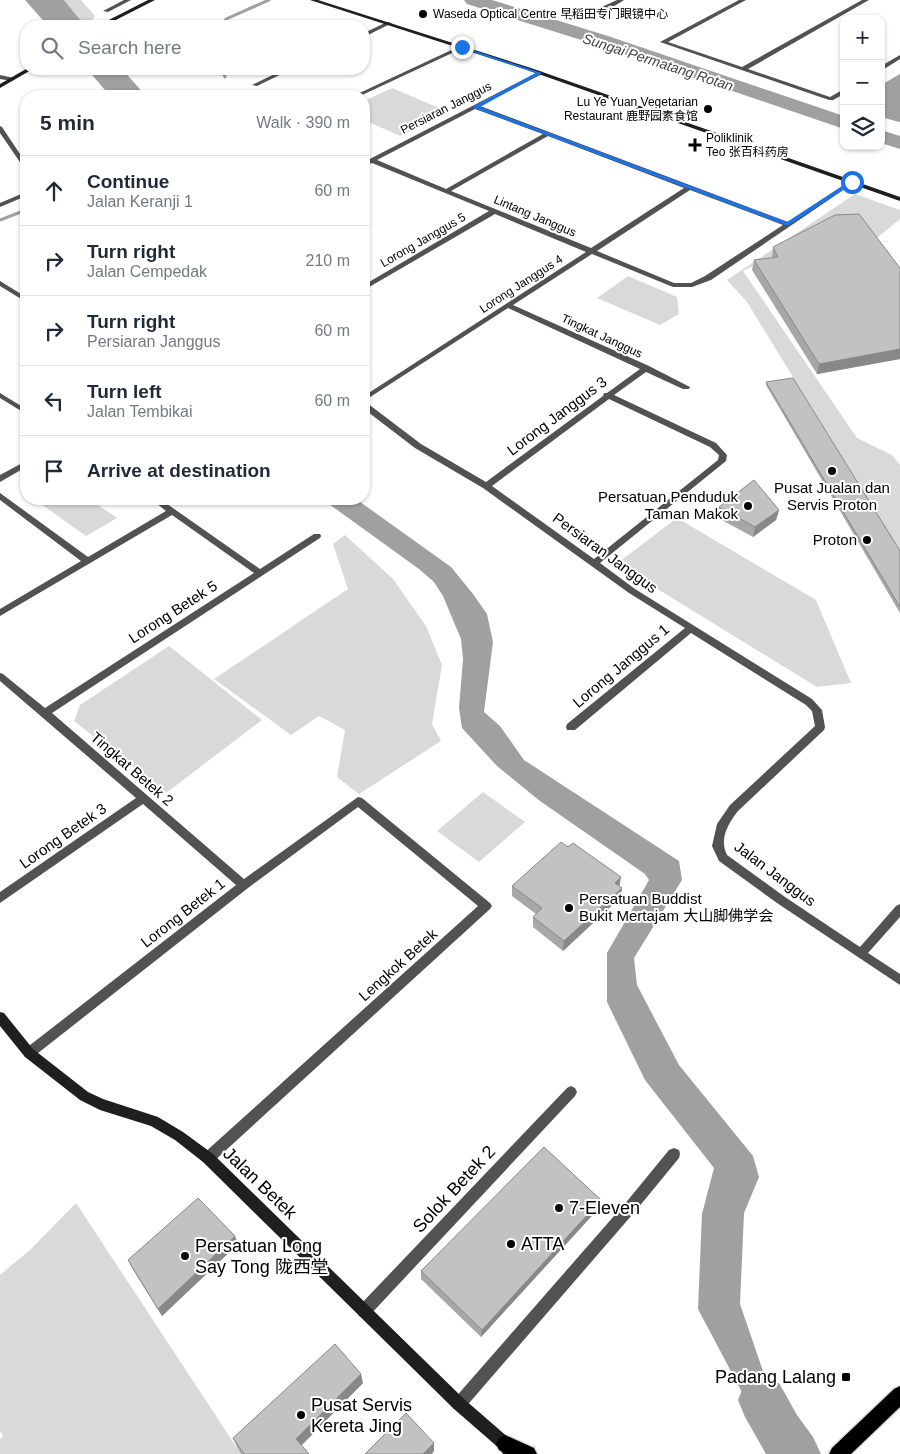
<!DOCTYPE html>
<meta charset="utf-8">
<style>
body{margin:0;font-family:Arial,"Noto Sans SC",sans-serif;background:#f2f2f3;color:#1f2937}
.controls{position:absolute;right:15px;top:15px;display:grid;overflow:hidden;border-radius:10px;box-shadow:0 1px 4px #0004}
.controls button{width:45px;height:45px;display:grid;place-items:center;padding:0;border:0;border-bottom:1px solid #e0e1e3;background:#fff;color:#1f2937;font:25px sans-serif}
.stop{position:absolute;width:15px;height:15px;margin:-11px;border:4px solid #1a73e8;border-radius:50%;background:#fff}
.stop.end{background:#1a73e8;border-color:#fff;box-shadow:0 1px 5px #0008}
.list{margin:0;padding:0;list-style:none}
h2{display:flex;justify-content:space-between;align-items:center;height:65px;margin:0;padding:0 20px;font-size:21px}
h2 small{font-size:16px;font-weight:400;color:#747a83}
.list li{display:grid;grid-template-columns:32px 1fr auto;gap:15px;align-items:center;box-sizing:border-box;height:70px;padding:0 20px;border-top:1px solid #e0e1e3}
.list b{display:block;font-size:19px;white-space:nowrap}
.list p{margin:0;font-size:16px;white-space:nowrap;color:#747a83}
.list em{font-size:16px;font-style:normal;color:#747a83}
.icon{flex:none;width:28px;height:28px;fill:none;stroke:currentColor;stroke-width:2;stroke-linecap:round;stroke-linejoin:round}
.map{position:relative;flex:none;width:900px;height:1454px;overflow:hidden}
.search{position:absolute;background:#fff;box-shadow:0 1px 4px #0004;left:20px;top:20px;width:350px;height:55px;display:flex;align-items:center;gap:12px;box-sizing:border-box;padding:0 18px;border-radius:20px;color:#747a83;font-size:19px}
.panel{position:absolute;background:#fff;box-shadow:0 1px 4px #0004;left:20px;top:90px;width:350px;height:415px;border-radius:20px}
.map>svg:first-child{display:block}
.green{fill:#d9d9d9}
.water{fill:#a0a0a0}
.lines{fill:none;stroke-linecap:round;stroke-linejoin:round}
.stream{stroke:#a0a0a0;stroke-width:3}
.river{fill:#a0a0a0;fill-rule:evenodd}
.primary-casing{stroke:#dbdbdb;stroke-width:3}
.street{fill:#525252;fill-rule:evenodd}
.secondary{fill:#1f1f1f;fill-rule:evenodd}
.primary{fill:#000;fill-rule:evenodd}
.wall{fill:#a7a7a7}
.shaded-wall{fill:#888}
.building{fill:#c2c2c2;stroke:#888}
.route{fill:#1a73e8}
.poi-dot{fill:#000;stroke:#fff;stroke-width:2}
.labels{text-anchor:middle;stroke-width:4;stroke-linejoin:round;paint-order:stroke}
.far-poi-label{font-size:12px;fill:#000;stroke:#fff;text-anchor:start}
.far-street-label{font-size:12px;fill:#000;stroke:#fff}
.far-water-label{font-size:14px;font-style:italic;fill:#414141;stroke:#fff}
.street-label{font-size:15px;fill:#000;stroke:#fff}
.poi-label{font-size:15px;fill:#000;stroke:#fff;text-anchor:end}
.near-street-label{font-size:18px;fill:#000;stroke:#fff}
.near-poi-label{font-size:18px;fill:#000;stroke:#fff;text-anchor:start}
</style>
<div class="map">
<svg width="900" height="1454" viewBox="0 0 900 1454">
<rect width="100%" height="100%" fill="#fff"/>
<g class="green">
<polygon points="64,0 81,0 95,16 89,25 85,26"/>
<polygon points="392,88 449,112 400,136 364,120 364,101"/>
<polygon points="855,194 900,210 900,219 871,243 772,257 743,271 857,438 892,455 900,465 900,552 747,302 727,280"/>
<polygon points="628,276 677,297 679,314 660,325 597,298"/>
<polygon points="34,499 89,499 117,518 86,536"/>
<polygon points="677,518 816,600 851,683 817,687 625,569 623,559"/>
<polygon points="345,535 393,579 426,626 442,665 432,724 441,741 359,794 337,777 345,730 319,716 291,735 214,679 348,589 333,544"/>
<polygon points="169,646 262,720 166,793 74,721 80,705"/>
<polygon points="483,792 525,822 479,862 437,831"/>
<polygon points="76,1203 241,1454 0,1454 0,1439 3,1436 0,1431 0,1275 31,1249"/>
</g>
<g class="water">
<polygon points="25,0 64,0 85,26 48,26"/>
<polygon points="87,69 122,69 146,96 110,96"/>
<polygon points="900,74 900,122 899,122 881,117 881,85"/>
<polygon points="322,499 356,499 451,567 473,594 487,614 493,642 484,712 500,726 524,760 679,861 682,880 634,958 637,985 679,1065 753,1156 759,1177 744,1213 740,1304 765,1377 781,1404 803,1428 772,1449 698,1309 702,1214 714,1168 645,1080 607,1002 607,953 649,880 645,874 540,801 497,766 462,728 459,708 463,659 461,639 443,596 434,582 419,569"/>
</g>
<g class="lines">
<g class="stream">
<polyline points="221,26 226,19 269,0"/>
<polyline points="222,69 225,77"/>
<polyline points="0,220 26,210"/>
</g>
<g class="river">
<polygon points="464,0 492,0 611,37 844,116 844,129 597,45 467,4"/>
<polygon points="881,130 900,136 900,149 881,143"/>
<polygon points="762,1376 779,1383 797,1415 813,1437 821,1454 766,1454 745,1417 738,1400 745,1383"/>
</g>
<defs>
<g id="primary">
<polygon points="900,1386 900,1407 851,1454 829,1454 832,1448 894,1389"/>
<polygon points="505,1435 534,1448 537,1454 507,1454 499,1450 496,1444 499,1438"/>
</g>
</defs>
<use href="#primary" class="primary-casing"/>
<g class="street">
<polygon points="124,0 131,0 108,12 103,11"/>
<path d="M617 0H624C611 9 580 25 565 18L584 15Z"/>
<polygon points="739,0 746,0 668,42 742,67 862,0 869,0 748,69 830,97 844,89 844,94 833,100 829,100 660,42"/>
<polygon points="387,22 392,23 364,37 364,33"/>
<polygon points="460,46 465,47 360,96 353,96"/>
<polygon points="900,55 900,59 881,71 881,66"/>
<polygon points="285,69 292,69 257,86 252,85"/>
<path d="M540 71 543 73 542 74 480 106 788 222 850 181 855 182 711 280 692 287H673L592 254 513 305 649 366 690 387 689 389H683L646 372 614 395 716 443 727 455 726 461 600 563 635 589 812 699 822 710 825 727 824 730 738 811C728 824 719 839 727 855L785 897 860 947 896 906 900 904V917L868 953 900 974V985L777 903 719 861 712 846 717 824 730 805 815 726 812 711 806 705 691 633 575 730H567L566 727 567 724 685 628 629 593 483 488 415 448 364 409V403H367L421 444 486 482 603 396 604 393H607L640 369 508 308 364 401V396L586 252 495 214 364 290V285L489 211 372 163 364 166V162ZM475 109 543 134 446 189 377 160ZM548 136 684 188 591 248 451 191ZM690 190 783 225 705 276 691 283H674L597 251ZM609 399 710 447 719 455 718 460 594 559 492 486Z"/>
<polygon points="0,75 14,78 15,79 12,81 0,79"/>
<polygon points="0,126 2,127 26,163 26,169 24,168 0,133"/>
<polygon points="26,192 26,196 0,207 0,203"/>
<polygon points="0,281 26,297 26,302 0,286"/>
<polygon points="0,393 26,409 26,414 0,398"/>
<polygon points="26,461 26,467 0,482 0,475"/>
<polygon points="0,493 88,557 166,511 151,499 160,499 260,569 314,534 320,534 321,536 320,538 52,713 244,879 358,797 362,798 490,903 492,906 490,909 213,1162 208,1164 203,1162 202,1158 203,1154 478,906 358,807 248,888 33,1057 29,1058 25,1057 23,1053 25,1049 236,885 143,804 0,903 0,892 136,798 0,681 0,673 3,674 45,708 254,573 172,515 0,616 0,609 81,561 0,500"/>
<polygon points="571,1086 575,1088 577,1092 575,1096 369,1316 364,1318 359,1316 357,1311 359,1306 567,1088"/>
<polygon points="674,1148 679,1150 680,1154 679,1158 638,1208 464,1409 459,1411 454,1409 452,1404 454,1399 628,1200 669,1150"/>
</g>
<g class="secondary">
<polygon points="148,0 155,0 104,26 97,26"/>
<polygon points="310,0 318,0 531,68 900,197 900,201 527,70"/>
<polygon points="26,69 33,69 0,88 0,84"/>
<polygon points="0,1012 4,1013 33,1049 88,1092 103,1099 158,1117 183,1132 213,1154 464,1399 510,1439 519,1454 503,1454 500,1449 454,1409 203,1162 175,1140 151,1126 100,1110 80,1100 25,1057 0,1026"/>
</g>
<use href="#primary" class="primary"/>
</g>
<g class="wall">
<polygon points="773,247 900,268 900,359 817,374 752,270 754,260 772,258"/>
<polygon points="766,382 900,551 900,613 766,385"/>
<polygon points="719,507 779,510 776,520 753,537 718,518"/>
<polygon points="512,886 620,886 622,888 620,898 563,951 533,927 533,917 536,914 512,896"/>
<polygon points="601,1200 599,1208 481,1337 421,1279 421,1271"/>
<polygon points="238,1244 162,1316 132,1268 128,1260"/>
<polygon points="363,1383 301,1445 309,1454 241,1454 237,1447 233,1438"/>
</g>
<g class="shaded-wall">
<polygon points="900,349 900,359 817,374 819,364"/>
<polygon points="779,510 776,520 753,537 755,527"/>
<polygon points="621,877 619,888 615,883"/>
<polygon points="622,888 620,898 563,951 564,941"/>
<polygon points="601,1200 599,1208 481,1337 482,1330"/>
<polygon points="235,1236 238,1244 162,1316 158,1309"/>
<polygon points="361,1374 363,1383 299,1448 296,1439"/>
<polygon points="434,1443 434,1451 432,1454 423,1454"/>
</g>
<g class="building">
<polygon points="859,214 900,268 900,349 819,364 754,260 778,257 773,247 835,215"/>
<polygon points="793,378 900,551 900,607 766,382"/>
<polygon points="754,480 779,510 755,527 719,507"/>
<polygon points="561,842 568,847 573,843 621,877 615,883 622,888 564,941 533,917 542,908 512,886"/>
<polygon points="544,1147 601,1200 482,1330 421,1271"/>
<polygon points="198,1198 235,1236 158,1309 128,1260"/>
<polygon points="335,1344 361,1374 296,1439 309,1454 244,1454 233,1438"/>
<polygon points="406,1413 434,1443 423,1454 365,1454"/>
</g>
<polygon class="route" points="460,46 542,73 480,107 787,222 850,181 855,182 789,225 785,225 474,108 474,106 536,73 460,48"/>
<g class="poi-dot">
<circle cx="423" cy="14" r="5"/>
<circle cx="708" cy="109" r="5"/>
<path d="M692.5 137.5h5v5h5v5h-5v5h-5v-5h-5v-5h5z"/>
<circle cx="832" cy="471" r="5"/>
<circle cx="748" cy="506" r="5"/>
<circle cx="867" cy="540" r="5"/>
<circle cx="569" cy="908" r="5"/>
<circle cx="559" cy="1208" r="5"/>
<circle cx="511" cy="1244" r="5"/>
<circle cx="185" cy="1256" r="5"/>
<rect x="841" y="1372" width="10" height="10" rx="2.5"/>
<circle cx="301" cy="1415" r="5"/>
</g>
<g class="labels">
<g class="far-poi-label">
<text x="433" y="18">Waseda Optical Centre 早稻田专门眼镜中心</text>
<text x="698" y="106" text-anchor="end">Lu Ye Yuan Vegetarian<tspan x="698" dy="14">Restaurant 鹿野园素食馆</tspan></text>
<text x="706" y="142">Poliklinik<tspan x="706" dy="14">Teo 张百科药房</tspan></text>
</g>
<g class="far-street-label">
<text transform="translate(446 108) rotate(-27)" y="4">Persiaran Janggus</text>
<text transform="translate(535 216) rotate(23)" y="4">Lintang Janggus</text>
<text transform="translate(423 240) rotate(-30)" y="4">Lorong Janggus 5</text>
<text transform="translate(521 284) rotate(-33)" y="4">Lorong Janggus 4</text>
<text transform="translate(602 336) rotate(25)" y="4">Tingkat Janggus</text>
</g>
<g class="far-water-label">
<text transform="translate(658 62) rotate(18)" y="5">Sungai Permatang Rotan</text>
</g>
<g class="street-label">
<text transform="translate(557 416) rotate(-37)" y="5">Lorong Janggus 3</text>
<text transform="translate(605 553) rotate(36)" y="5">Persiaran Janggus</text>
<text transform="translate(173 612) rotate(-33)" y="5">Lorong Betek 5</text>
<text transform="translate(621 666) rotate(-40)" y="5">Lorong Janggus 1</text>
<text transform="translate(132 769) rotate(41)" y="5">Tingkat Betek 2</text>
<text transform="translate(63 836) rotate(-35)" y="5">Lorong Betek 3</text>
<text transform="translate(775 874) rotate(37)" y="5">Jalan Janggus</text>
<text transform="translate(183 913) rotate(-38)" y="5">Lorong Betek 1</text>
<text transform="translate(398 965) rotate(-42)" y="5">Lengkok Betek</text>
</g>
<g class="poi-label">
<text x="832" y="493" text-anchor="middle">Pusat Jualan dan<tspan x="832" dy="17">Servis Proton</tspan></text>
<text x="738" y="502">Persatuan Penduduk<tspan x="738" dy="17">Taman Makok</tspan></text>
<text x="857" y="545">Proton</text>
<text x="579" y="904" text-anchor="start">Persatuan Buddist<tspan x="579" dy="17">Bukit Mertajam 大山脚佛学会</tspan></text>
</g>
<g class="near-street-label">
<text transform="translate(260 1183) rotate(44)" y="6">Jalan Betek</text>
<text transform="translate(454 1189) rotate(-47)" y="6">Solok Betek 2</text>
</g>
<g class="near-poi-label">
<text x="569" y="1214">7-Eleven</text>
<text x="521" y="1250">ATTA</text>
<text x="195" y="1252">Persatuan Long<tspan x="195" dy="21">Say Tong 陇西堂</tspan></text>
<text x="836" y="1383" text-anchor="end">Padang Lalang</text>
<text x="311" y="1411">Pusat Servis<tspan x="311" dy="21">Kereta Jing</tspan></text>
</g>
</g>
</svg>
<div class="controls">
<button>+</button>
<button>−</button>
<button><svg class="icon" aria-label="layers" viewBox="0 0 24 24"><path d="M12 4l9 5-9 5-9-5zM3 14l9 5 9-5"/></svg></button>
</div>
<div class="stop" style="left:852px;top:182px"></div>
<div class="stop end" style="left:462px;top:47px"></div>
<div class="search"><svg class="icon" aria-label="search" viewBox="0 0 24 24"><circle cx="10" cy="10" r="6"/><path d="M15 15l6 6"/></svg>Search here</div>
<section class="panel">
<h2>5 min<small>Walk · 390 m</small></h2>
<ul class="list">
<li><svg class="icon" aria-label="ahead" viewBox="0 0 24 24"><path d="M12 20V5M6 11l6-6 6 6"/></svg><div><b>Continue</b><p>Jalan Keranji 1</p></div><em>60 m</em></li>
<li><svg class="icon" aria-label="right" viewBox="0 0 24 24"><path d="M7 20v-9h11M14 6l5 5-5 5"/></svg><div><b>Turn right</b><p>Jalan Cempedak</p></div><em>210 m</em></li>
<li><svg class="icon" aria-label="right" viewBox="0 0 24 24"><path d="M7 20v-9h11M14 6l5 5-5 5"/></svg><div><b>Turn right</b><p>Persiaran Janggus</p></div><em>60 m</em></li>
<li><svg class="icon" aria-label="left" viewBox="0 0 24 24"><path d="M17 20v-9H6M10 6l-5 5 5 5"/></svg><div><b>Turn left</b><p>Jalan Tembikai</p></div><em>60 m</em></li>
<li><svg class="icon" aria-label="arrive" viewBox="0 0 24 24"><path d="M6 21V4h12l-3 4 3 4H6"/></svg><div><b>Arrive at destination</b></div></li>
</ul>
</section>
</div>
